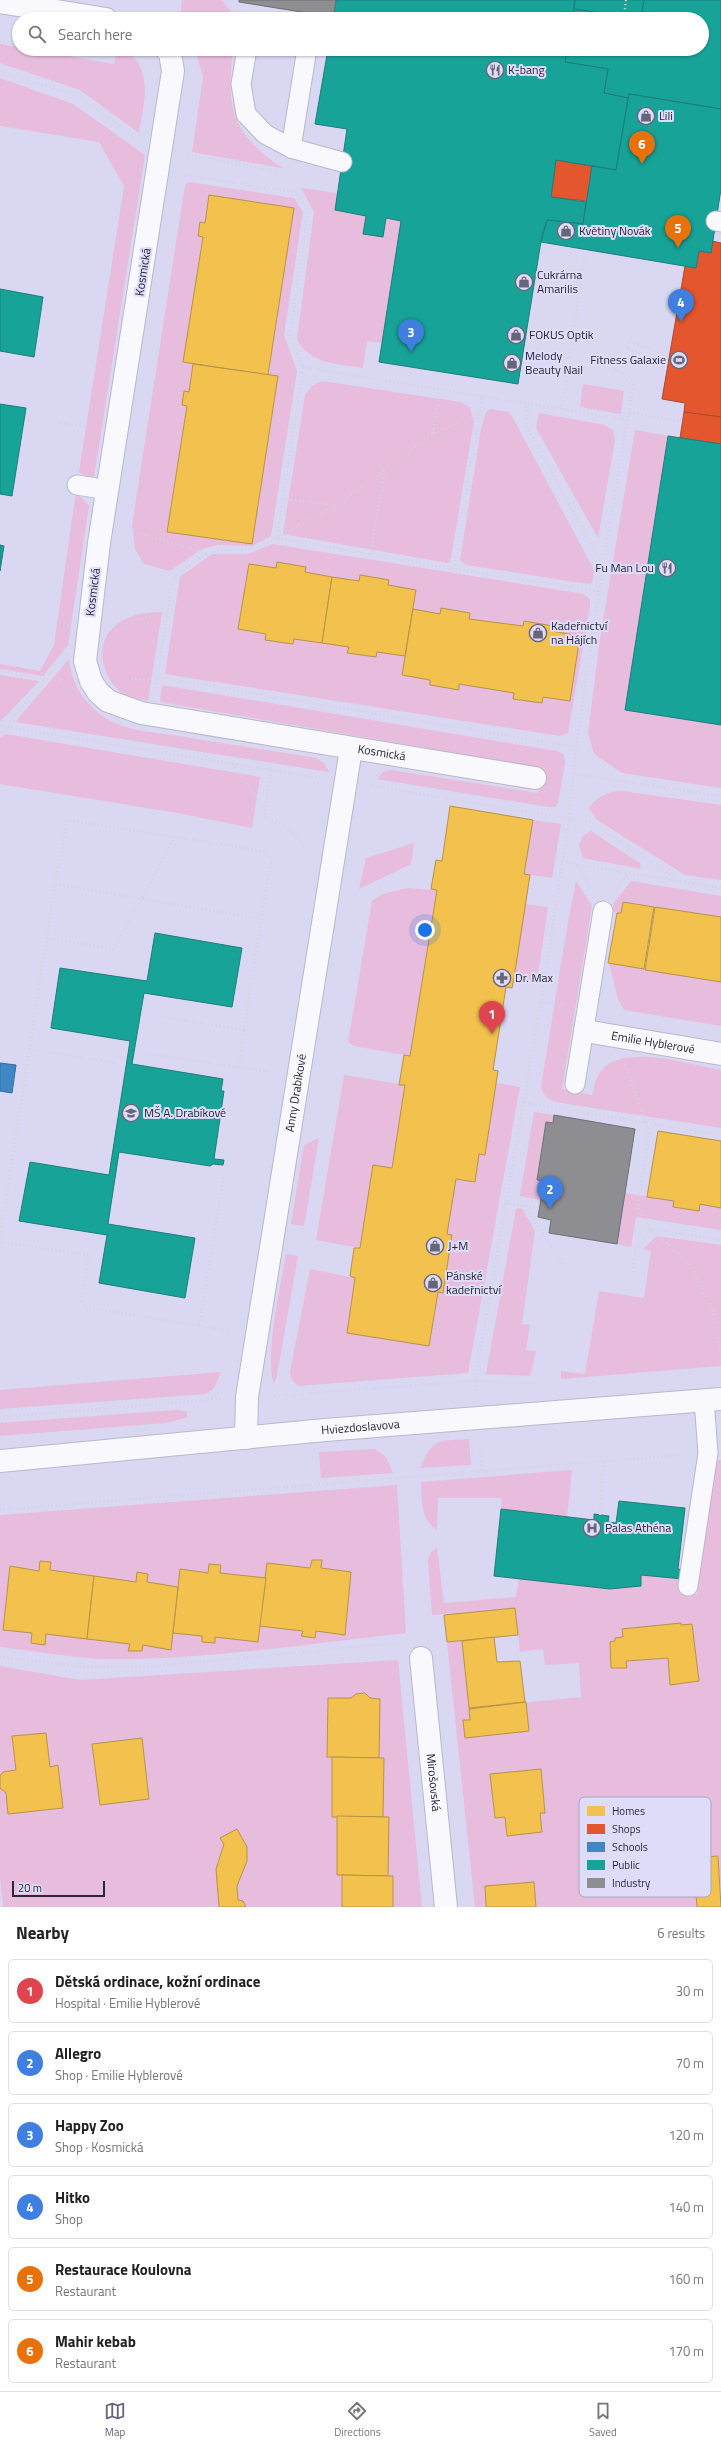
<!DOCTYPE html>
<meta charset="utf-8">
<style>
body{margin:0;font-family:"Titillium Web",sans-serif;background:#f6f6f6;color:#222}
.scale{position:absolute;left:12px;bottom:10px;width:93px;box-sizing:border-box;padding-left:4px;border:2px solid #292739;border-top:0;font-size:11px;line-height:14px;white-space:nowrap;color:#292739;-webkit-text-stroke:3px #dfdcfa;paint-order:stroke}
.you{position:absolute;left:425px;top:930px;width:14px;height:14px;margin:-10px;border:3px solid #fff;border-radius:50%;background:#1a73e8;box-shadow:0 0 0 6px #1a73e833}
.badge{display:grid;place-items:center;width:26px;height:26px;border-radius:50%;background:#67657a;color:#fff;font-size:13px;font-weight:700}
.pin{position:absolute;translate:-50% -33px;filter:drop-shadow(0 1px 2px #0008)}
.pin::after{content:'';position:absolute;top:21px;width:14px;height:12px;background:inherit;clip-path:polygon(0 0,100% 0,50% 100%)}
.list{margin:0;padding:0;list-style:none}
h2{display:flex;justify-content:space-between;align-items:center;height:52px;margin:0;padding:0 16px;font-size:17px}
h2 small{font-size:13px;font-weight:400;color:#767676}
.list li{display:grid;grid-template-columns:26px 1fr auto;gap:12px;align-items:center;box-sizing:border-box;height:64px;margin:0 8px 8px;padding:0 8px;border:1px solid #e0e0e0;border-radius:6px}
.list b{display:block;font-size:15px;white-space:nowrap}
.list p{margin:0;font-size:13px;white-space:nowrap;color:#767676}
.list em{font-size:13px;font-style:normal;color:#767676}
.icon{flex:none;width:22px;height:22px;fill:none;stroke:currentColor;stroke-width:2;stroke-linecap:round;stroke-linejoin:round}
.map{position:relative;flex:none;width:721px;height:1907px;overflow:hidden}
.search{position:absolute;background:#fff;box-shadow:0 1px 3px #0004;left:12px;right:12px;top:12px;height:44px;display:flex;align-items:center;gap:10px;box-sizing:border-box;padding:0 14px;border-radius:22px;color:#767676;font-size:15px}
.sheet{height:484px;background:#fff}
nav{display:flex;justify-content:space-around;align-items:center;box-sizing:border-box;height:56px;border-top:1px solid #e0e0e0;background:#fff;font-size:11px;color:#767676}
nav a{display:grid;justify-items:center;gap:2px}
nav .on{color:#67657a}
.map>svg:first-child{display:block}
.green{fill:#e8bcdc;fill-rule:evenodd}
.homes{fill:#f2c14e;stroke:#b69348}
.shops{fill:#e4572e;stroke:#ac4931}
.schools{fill:#3f88c5;stroke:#386b9b}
.public{fill:#17a398;stroke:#1c7e7c}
.industry{fill:#8d8d92;stroke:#6f6e77}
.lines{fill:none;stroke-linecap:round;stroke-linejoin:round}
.service-casing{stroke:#b9b7cc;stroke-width:21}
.minor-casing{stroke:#b9b7cc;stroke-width:24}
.tertiary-casing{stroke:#b9b7cc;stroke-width:24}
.path{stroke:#d4d4db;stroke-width:2.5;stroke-dasharray:1 3;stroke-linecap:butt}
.service{stroke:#f9f9fd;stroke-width:19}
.minor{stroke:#f9f9fd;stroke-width:22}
.tertiary{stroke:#f9f9fd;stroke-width:22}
.labels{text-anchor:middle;stroke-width:4;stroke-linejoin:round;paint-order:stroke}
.poi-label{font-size:12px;fill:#292739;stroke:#dfdcfa;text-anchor:start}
.street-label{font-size:12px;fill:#292739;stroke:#dfdcfa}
.key{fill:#dfdcfa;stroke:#a8a6c0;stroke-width:1}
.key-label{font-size:11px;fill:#292739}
</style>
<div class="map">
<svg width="721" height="1907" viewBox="0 0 721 1907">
<rect width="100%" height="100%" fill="#dad7f2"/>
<g class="green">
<polygon points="182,0 222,0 237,19 180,19"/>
<path d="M0 44 114 64 117 49H125C154 70 144 104 139 133L80 90 0 63Z"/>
<path d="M195 49 233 52C225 109 234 135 282 168L192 152 203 77Z"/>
<polygon points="0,78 73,104 145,155 94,477 85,476 79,472 124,186 99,142 0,126"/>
<path d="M189 182 294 198 303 212 284 335 297 371 271 536 252 546 218 545 202 549 170 571 144 564 135 549 132 525 185 185ZM209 195 294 208 268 375 278 377 252 544 167 531 187 406 182 405 184 391 189 392 193 364 184 362Z"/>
<path d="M301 188 338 193 335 210 366 216 364 234 383 237 386 218 401 221 382 343 367 341 363 368C339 364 308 364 297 339L314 212Z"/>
<polygon points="322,381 461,402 470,408 474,421 451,558 448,563 283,534 305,395 312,386"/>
<polygon points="583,384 624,391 621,414 580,407"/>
<polygon points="490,409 509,412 514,420 594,570 592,583 588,584 466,565 460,560 481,429 486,412"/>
<polygon points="539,413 605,425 613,430 615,440 598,538 536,428"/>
<polygon points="635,430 680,438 636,712 721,725 721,788 622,773 594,754 588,733 600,639"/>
<polygon points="76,492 89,506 68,645 43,676 0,669 0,664 40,671 54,645"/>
<path d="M273 544 584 594 590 600V606L568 733 560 736 165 674 180 577 212 554H248ZM249 564 359 581 360 575 388 580V585L413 609 440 614 442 608 470 613 469 619 523 626 524 621 553 626 552 631 580 636 570 701 543 697 542 703 513 698 514 693 459 684V690L431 685 430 680 405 656 377 652 376 657 348 653 349 647 294 639 293 644 265 640V634L238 629Z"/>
<path d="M162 612 148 701C140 699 131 698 124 694 104 682 94 648 111 630 125 615 143 612 162 612Z"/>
<path d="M69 659C71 687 90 712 115 723 132 731 153 732 172 735 220 743 268 750 316 758L325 764 329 772 15 722Z"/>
<polygon points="0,675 39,681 1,721 0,720"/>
<polygon points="162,685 557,751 564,755 565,763 558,803 555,807 549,807 377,779 383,772 391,770 538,793 542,768 160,702"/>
<polygon points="6,734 260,777 252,828 178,813 0,784 0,738"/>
<path d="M622 791 721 805V880L685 875 597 820 589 808C596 797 609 791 622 791Z"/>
<polygon points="533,820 561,824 552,878 524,874"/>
<polygon points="591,831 640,863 641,869 583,858 579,845 582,837"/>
<polygon points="414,843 411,864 359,889 366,858"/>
<path d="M576 881 592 906 562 1089 592 1095C594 1087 596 1076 602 1070 626 1043 690 1065 721 1070V1128L555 1102C546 1098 543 1095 541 1086 553 1018 562 949 576 881Z"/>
<polygon points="631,881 721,896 721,917 623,902 621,913 612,912 614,903"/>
<polygon points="407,888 437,890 410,1056 354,1046 348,1042 372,901 382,894"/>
<polygon points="525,904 548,907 537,981 514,978"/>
<polygon points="609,963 721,982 721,1026 624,1010 618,999"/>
<polygon points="344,1075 405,1085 392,1168 373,1165 360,1248 316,1240"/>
<polygon points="496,1083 520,1087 468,1373 298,1386 292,1380 290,1372 310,1269 355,1278 347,1333 429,1346 438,1292 443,1293 452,1235 447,1234 456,1179 475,1182 479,1154 485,1155"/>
<polygon points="534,1112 554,1115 553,1123 546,1122 537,1179 544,1181 541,1200 520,1196"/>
<polygon points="319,1138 304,1226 291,1224 304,1145"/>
<polygon points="625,1193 674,1201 673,1207 699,1211 700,1204 721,1208 721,1230 636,1217 631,1247 617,1244"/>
<polygon points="520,1208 523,1210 535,1231 522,1324 530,1325 526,1350 536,1351 530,1376 486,1374 516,1209"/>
<polygon points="657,1236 721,1245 721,1366 561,1379 561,1371 585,1374 599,1291 644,1298 651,1251 643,1249"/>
<path d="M286 1254 298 1256 277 1375 274 1384C264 1357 281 1284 286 1254Z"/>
<polygon points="221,1372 214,1388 206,1394 0,1409 0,1390"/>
<polygon points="176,1410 186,1411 188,1417 167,1423 0,1436 0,1423"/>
<path d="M469 1439 471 1465 420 1468C435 1436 436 1442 469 1439Z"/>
<polygon points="375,1449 386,1457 393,1473 321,1478 319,1452"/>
<path d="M721 1460V1892L718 1856 693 1858 697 1907H536L533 1882 485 1886 486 1907H475L447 1642 462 1641 470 1708 581 1697 579 1663 545 1665 543 1649 520 1652 515 1608 432 1615 428 1559 431 1552 437 1548 444 1603 516 1597 519 1578 610 1589 641 1586V1575L683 1579 682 1595 697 1594 714 1461ZM681 1623V1625L692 1624 699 1681 670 1684 668 1658 626 1661V1668H612L610 1642 615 1641V1638L623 1637 622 1629ZM541 1769 545 1812 540 1813 542 1832 507 1836 505 1817 495 1818 490 1774Z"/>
<path d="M572 1470 567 1517 501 1509 502 1498H438L437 1530C420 1519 422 1501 421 1482Z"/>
<path d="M397 1485 406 1633C308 1644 210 1659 112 1659 75 1659 37 1651 0 1647V1515ZM312 1560H322L321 1568 351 1572 345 1635 316 1631 315 1638 302 1636 303 1631 259 1626 215 1637V1643L202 1642V1636L173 1633 143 1645 142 1651H129L130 1644 46 1634 44 1645 32 1643V1633L3 1630 10 1566 39 1571 40 1561 51 1562 50 1570 136 1582 137 1573 148 1574 147 1582 178 1587 180 1569 208 1573 210 1564 220 1565V1573L266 1578 268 1563 310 1568Z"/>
<path d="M398 1660 422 1907H393V1876H388L389 1817H383L384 1758H379L370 1698 365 1693 356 1694 351 1698H328L327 1757H332V1816H337V1875H342V1907H246L243 1901 238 1900 237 1886 247 1861V1847L237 1829 220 1838 224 1844 217 1863 219 1907H3L0 1877V1788L6 1793 8 1814 63 1808 58 1765 50 1767 46 1733 12 1736 16 1770 3 1772 0 1776V1666L80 1680ZM142 1738 149 1798 100 1805 92 1744Z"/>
</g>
<g class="homes">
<polygon points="209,195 294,208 268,375 183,362 203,237 198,236 200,222 205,223"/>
<polygon points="193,364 278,376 252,544 167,532 187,406 182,405 184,391 189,392"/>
<polygon points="277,562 306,567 305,572 332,577 322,643 294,639 293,644 265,640 266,634 238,629 249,564 276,568"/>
<polygon points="360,575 389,580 388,585 416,590 405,656 377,652 376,657 347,653 349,647 322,643 332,577 359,581"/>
<polygon points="441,608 470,613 469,619 523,626 524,621 553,626 552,631 580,636 570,701 543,697 542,703 513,699 514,693 459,684 459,690 430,685 430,680 402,675 413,609 440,614"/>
<polygon points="450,806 533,820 524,874 530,875 514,978 512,988 506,987 493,1070 498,1071 485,1155 479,1154 475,1182 456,1179 447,1234 452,1235 443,1293 438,1292 429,1346 347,1333 355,1278 350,1276 354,1248 360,1248 373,1165 392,1168 405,1085 399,1085 404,1055 410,1056 437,890 431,889 436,860 442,861"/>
<polygon points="623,902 654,907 644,969 608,963 617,913 621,913"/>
<polygon points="655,907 721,917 721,982 645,970"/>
<polygon points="658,1131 721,1141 721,1208 700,1204 699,1211 673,1207 674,1201 647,1197"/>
<polygon points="312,1560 322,1560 321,1568 351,1572 345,1635 316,1631 315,1638 301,1636 303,1631 259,1626 267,1563 310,1568"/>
<polygon points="40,1561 51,1562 50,1570 94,1576 87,1639 46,1634 45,1645 31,1643 32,1633 3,1630 10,1566 39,1571"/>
<polygon points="209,1564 221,1565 220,1573 266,1578 258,1642 215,1637 215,1643 202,1642 202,1636 173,1633 180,1569 208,1573"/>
<polygon points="137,1572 148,1574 147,1582 178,1587 171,1650 143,1645 142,1651 128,1651 130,1644 87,1639 94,1576 136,1582"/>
<polygon points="515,1608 518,1635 447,1642 444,1615"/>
<polygon points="681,1623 681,1625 692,1624 699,1681 670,1685 668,1658 626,1661 627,1668 611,1668 610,1642 615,1641 615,1638 623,1637 622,1629"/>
<polygon points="494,1637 497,1662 520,1661 525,1702 469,1708 462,1641"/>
<polygon points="365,1693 370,1698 380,1699 379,1758 327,1757 328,1698 351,1698 356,1694"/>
<polygon points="526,1702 529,1731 465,1738 463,1720 470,1720 469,1709"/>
<polygon points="46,1733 50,1767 58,1765 63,1808 8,1814 6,1793 0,1788 0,1776 3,1772 16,1770 12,1736"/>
<polygon points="142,1738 149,1799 100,1805 92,1744"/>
<polygon points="332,1757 384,1758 383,1817 332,1817"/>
<polygon points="541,1769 545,1813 540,1813 542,1832 507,1836 505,1817 495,1818 490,1774"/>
<polygon points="337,1816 389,1817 388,1876 337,1875"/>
<polygon points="237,1829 247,1847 247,1861 237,1886 238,1900 243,1901 246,1907 219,1907 216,1869 224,1844 220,1838"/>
<polygon points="718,1856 721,1907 697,1907 693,1858"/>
<polygon points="342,1875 393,1876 393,1907 342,1907"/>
<polygon points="534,1882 536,1907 486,1907 485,1886"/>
</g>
<g class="shops">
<polygon points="556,160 592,166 587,201 551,197"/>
<polygon points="712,241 721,243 721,417 684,412 685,403 662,399 685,266 696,268 699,251 711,253"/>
<polygon points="684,412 721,417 721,444 680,438"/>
</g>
<polygon class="schools" points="0,1063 16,1065 12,1093 0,1091"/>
<g class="public">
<polygon points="336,0 575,0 572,19 333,19"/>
<polygon points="575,0 644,0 641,19 574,9"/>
<polygon points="644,0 721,0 721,109 629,94 628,98 604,93 608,69 565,62 567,49 702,49 702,19 641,19"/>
<polygon points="574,9 624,17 634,19 572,19"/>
<polygon points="328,49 567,49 565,62 608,69 604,93 628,98 616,170 556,160 551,197 586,202 583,224 547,220 542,235 518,384 379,362 401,221 386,218 383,237 363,234 366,216 335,210 347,129 315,124"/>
<polygon points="629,94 721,109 721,189 711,253 699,251 696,268 541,242 547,220 583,224 592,166 616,170"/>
<polygon points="0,289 43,297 34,357 0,351"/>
<polygon points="0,404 26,408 12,496 0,494"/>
<polygon points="668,436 721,444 721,725 625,710"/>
<polygon points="0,545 4,546 0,571"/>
<polygon points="155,933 242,948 232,1007 144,993 132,1064 223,1079 221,1091 224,1091 214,1159 224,1160 223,1165 213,1164 210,1166 119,1152 108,1224 195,1238 185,1298 99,1283 107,1235 19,1221 30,1162 109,1175 130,1041 51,1028 60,968 147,981"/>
<polygon points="619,1501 685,1508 678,1569 685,1570 683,1579 641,1575 641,1586 610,1589 494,1576 501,1509 594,1520 594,1514 609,1516 608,1522 616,1523"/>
</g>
<g class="industry">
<polygon points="239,0 336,0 333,17 239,2"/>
<polygon points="554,1115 635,1129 617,1244 549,1233 551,1220 538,1217 544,1181 537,1180 546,1122 553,1123"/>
</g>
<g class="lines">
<defs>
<g id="service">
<polyline points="247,49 241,84 246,114 265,134 291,148 342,162"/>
<polyline points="291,148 307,49"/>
<polyline points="716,221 721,222"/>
<polyline points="77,485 108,490"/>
<polyline points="575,1084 603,911"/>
<polyline points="688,1586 708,1453 704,1400"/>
</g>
<g id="minor">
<polyline points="0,2 106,19"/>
<path id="s1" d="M166 49 170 53 173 71 99 543 85 661 91 681 98 692 108 701 141 713 535 778"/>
<path id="s2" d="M585 1031 721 1054"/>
<path id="s3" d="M246 1438 247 1397 351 749"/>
<path id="s4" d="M421 1658 446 1907"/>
</g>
<g id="tertiary">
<path id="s5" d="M0 1461 325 1430 721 1399"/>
</g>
</defs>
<use href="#service" class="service-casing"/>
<use href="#minor" class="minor-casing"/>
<use href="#tertiary" class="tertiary-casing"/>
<g class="path">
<polyline points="624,17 626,0"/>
<polyline points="0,41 19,45"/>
<polyline points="45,49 112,60 113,49"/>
<polyline points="0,71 78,96 135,137"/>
<polyline points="188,155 276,171"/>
<polyline points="185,175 298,193 308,211 290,336 303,367 277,537"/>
<polyline points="574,330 633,385 603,566"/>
<polyline points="651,359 626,348 629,341 669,357"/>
<polyline points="303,367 628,420"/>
<polyline points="562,409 586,250"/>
<polyline points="630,412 683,422"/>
<polyline points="60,423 85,426 89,424"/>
<polyline points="433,433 440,389"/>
<polyline points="283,499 336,505"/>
<polyline points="129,531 207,553"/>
<polyline points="278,538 454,569 599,591"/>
<polyline points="370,554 385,470"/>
<polyline points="454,569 482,396"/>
<polyline points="117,631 142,618 167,615"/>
<polyline points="0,671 63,681"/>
<polyline points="131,679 149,680 157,677 576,747"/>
<polyline points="155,688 173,578 207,553 220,550 254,549 277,538 337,505 433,434 479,413"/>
<polyline points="0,726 320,778"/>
<polyline points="0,733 8,728 10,721 57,665"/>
<polyline points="232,764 265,808"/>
<path d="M271 770 264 817C282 822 297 833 306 849"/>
<polyline points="573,774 721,796"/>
<polyline points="372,786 590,822 679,881"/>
<polyline points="562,862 721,888"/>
<polyline points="577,865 591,889"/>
<polyline points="55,884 67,820 263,851 272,859 261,919"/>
<polyline points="693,884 696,869"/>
<polyline points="617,889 628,873"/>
<polyline points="46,938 114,949 175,837"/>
<polyline points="541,1002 562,1005"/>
<polyline points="29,1049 119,1064"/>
<polyline points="149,1054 271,1072"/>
<polyline points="625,1065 649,1133 638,1207 651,1229 636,1248 632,1275"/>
<polyline points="239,1067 244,1030"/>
<polyline points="524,1103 565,1109"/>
<polyline points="576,1111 721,1135"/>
<polyline points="506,1203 539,1208"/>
<polyline points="525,1206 563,1264"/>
<polyline points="651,1229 691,1265 713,1311 721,1356"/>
<polyline points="652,1229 721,1240"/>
<polyline points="0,1239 55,884 261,919 244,1030 155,1016"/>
<polyline points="0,1242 89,1255 82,1299 85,1307 199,1326 224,1175"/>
<polyline points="199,1326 230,1331"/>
<polyline points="476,1390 475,1381 541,1002 569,818 576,747 603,566 527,427 528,404"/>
<polyline points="275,1396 475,1381 535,1384"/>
<polyline points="212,1399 220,1391"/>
<polyline points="0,1417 220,1399"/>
<polyline points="480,1445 482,1471"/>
<polyline points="0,1510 683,1455"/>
<polyline points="600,1515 604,1462"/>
<polyline points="0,1657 85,1667 156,1666 398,1643"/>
</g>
<use href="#service" class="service"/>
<use href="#minor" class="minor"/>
<use href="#tertiary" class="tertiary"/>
</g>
<defs>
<symbol id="restaurant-ring" viewBox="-11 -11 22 22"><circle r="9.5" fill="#dfdcfa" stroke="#67657a" stroke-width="1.5"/><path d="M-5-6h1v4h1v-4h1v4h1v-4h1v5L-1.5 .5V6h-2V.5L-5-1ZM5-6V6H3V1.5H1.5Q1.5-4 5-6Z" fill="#67657a"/></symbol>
<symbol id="shop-ring" viewBox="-11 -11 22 22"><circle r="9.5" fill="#dfdcfa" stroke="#67657a" stroke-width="1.5"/><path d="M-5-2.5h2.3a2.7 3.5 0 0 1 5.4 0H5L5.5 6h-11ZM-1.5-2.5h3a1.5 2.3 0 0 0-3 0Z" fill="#67657a"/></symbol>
<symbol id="stadium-ring" viewBox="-11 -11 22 22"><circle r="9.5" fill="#dfdcfa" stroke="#67657a" stroke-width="1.5"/><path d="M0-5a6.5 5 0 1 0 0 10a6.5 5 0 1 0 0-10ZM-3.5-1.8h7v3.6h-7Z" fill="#67657a"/></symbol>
<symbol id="pharmacy-ring" viewBox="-11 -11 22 22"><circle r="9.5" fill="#dfdcfa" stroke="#67657a" stroke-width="1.5"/><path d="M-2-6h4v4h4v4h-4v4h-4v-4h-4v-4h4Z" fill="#67657a"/></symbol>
<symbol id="school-ring" viewBox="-11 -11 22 22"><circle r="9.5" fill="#dfdcfa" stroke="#67657a" stroke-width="1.5"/><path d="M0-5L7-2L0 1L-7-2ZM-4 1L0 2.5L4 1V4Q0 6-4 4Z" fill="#67657a"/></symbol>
<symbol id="hospital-ring" viewBox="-11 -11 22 22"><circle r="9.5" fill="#dfdcfa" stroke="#67657a" stroke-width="1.5"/><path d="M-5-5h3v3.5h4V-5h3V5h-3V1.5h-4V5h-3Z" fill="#67657a"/></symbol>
</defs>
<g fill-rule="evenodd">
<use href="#restaurant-ring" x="485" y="60" width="20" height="20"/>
<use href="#shop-ring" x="636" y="106" width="20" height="20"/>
<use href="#shop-ring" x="556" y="221" width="20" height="20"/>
<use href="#shop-ring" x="514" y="272" width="20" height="20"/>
<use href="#shop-ring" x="506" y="325" width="20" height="20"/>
<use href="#stadium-ring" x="669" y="350" width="20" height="20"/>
<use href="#shop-ring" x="502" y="353" width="20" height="20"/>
<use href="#restaurant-ring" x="657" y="558" width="20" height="20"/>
<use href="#shop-ring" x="528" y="623" width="20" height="20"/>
<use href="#pharmacy-ring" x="492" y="968" width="20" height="20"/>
<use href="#school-ring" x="121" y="1103" width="20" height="20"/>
<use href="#shop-ring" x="425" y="1236" width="20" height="20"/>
<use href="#shop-ring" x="423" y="1273" width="20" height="20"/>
<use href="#hospital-ring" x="582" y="1518" width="20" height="20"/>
</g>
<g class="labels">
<g class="poi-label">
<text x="508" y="74">K-bang</text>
<text x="659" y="120">Lili</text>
<text x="579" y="235">Květiny Novák</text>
<text x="537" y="279">Cukrárna<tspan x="537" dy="14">Amarilis</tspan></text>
<text x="529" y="339">FOKUS Optik</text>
<text x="525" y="360">Melody<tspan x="525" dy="14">Beauty Nail</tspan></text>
<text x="666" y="364" text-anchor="end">Fitness Galaxie</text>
<text x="654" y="572" text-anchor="end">Fu Man Lou</text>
<text x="551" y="630">Kadeřnictví<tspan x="551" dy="14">na Hájích</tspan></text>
<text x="515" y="982">Dr. Max</text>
<text x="144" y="1117">MŠ A. Drabíkové</text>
<text x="448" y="1250">J+M</text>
<text x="446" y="1280">Pánské<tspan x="446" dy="14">kadeřnictví</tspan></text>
<text x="605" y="1532">Palas Athéna</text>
</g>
<g class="street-label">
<text transform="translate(143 272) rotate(-81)" y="4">Kosmická</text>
<text transform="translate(93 592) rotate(-83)" y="4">Kosmická</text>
<text dy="4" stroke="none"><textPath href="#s1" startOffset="947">Kosmická</textPath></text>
<text dy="4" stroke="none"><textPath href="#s2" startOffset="69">Emilie Hyblerové</textPath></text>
<text dy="4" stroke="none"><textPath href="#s3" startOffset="349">Anny Drabíkové</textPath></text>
<text dy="4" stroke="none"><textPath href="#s5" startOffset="362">Hviezdoslavova</textPath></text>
<text dy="4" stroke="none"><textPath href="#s4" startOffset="125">Mirošovská</textPath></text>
</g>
</g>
<rect x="579" y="1797" width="132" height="100" rx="6" class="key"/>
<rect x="587" y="1806" width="18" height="10" fill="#f2c14e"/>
<rect x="587" y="1824" width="18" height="10" fill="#e4572e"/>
<rect x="587" y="1842" width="18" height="10" fill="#3f88c5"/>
<rect x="587" y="1860" width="18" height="10" fill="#17a398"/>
<rect x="587" y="1878" width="18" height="10" fill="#8d8d92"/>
<g class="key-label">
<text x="612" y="1815">Homes</text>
<text x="612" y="1833">Shops</text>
<text x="612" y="1851">Schools</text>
<text x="612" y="1869">Public</text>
<text x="612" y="1887">Industry</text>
</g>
</svg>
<div class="scale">20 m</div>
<div class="you"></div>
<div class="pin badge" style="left:492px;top:1034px;background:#e0444e">1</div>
<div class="pin badge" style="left:550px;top:1209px;background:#3f7fe0">2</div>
<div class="pin badge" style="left:411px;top:352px;background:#3f7fe0">3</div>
<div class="pin badge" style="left:681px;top:322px;background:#3f7fe0">4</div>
<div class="pin badge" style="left:678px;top:248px;background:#e8710a">5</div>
<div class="pin badge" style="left:642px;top:164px;background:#e8710a">6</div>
<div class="search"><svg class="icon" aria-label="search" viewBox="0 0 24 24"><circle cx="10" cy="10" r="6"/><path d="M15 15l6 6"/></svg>Search here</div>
</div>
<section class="sheet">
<h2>Nearby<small>6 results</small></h2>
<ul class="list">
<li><span class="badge" style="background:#e0444e">1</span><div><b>Dětská ordinace, kožní ordinace</b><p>Hospital · Emilie Hyblerové</p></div><em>30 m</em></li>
<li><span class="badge" style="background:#3f7fe0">2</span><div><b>Allegro</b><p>Shop · Emilie Hyblerové</p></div><em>70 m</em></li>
<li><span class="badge" style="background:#3f7fe0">3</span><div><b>Happy Zoo</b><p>Shop · Kosmická</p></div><em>120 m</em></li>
<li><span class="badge" style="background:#3f7fe0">4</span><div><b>Hitko</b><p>Shop</p></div><em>140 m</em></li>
<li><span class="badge" style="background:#e8710a">5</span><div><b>Restaurace Koulovna</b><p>Restaurant</p></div><em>160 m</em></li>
<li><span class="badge" style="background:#e8710a">6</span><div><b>Mahir kebab</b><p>Restaurant</p></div><em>170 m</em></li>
</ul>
</section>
<nav>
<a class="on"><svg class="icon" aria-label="map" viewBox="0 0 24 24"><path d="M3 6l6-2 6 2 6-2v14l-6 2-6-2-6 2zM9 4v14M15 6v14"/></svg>Map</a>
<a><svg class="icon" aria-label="directions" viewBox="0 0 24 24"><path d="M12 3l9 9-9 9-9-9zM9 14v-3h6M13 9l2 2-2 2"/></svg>Directions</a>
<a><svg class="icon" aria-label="saved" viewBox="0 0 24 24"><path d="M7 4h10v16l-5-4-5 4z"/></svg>Saved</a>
</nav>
